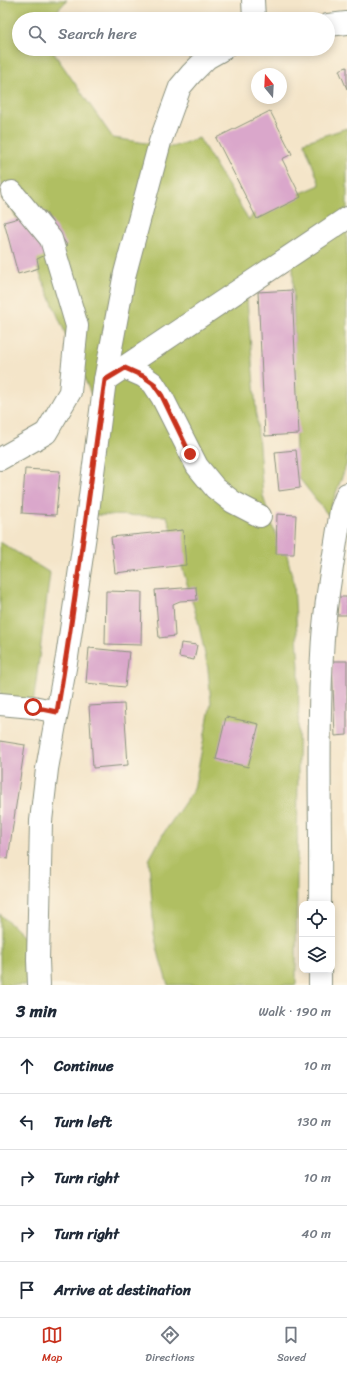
<!DOCTYPE html>
<meta charset="utf-8">
<style>
body{margin:0;font-family:Sriracha,sans-serif;background:#f6f6f7;color:#1f2937}
.controls{position:absolute;right:12px;bottom:12px;display:grid;overflow:hidden;border-radius:8px;box-shadow:0 2px 10px #0003}
.controls button{width:36px;height:36px;display:grid;place-items:center;padding:0;border:0;border-bottom:1px solid #e0e1e3;background:#fff;color:#1f2937;font:20px sans-serif}
.compass{position:absolute;left:251px;top:68px;width:36px;height:36px;border-radius:50%;background:#fff;box-shadow:0 2px 10px #0003;rotate:342deg}
.stop{position:absolute;width:12px;height:12px;margin:-9px;border:3px solid #c8321e;border-radius:50%;background:#fff}
.stop.end{background:#c8321e;border-color:#fff;box-shadow:0 1px 4px #0008}
.list{margin:0;padding:0;list-style:none}
h2{display:flex;justify-content:space-between;align-items:center;height:52px;margin:0;padding:0 16px;font-size:17px}
h2 small{font-size:13px;font-weight:400;color:#747a83}
.list li{display:grid;grid-template-columns:26px 1fr auto;gap:12px;align-items:center;box-sizing:border-box;height:56px;padding:0 16px;border-top:1px solid #e0e1e3}
.list b{display:block;font-size:15px;white-space:nowrap}
.list em{font-size:13px;font-style:normal;color:#747a83}
.icon{flex:none;width:22px;height:22px;fill:none;stroke:currentColor;stroke-width:2;stroke-linecap:round;stroke-linejoin:round}
.map{position:relative;flex:none;width:347px;height:985px;overflow:hidden}
.search{position:absolute;background:#fff;box-shadow:0 2px 10px #0003;left:12px;right:12px;top:12px;height:44px;display:flex;align-items:center;gap:10px;box-sizing:border-box;padding:0 14px;border-radius:22px;color:#747a83;font-size:15px}
.sheet{height:332px;background:#fff}
nav{display:flex;justify-content:space-around;align-items:center;box-sizing:border-box;height:56px;border-top:1px solid #e0e1e3;background:#fff;font-size:11px;color:#747a83}
nav a{display:grid;justify-items:center;gap:2px}
nav .on{color:#c8321e}
.map>svg:first-child{display:block}
.green{fill:#b0bf62;stroke:#687e4b}
.building{fill:#daa7cb}
.lines{fill:none;stroke-linecap:round;stroke-linejoin:round}
.minor-casing{stroke:#8a917e;stroke-width:24}
.minor{stroke:#fff;stroke-width:22}
.route{stroke:#c8321e;stroke-width:5}
</style>
<div class="map">
<svg width="347" height="985" viewBox="0 0 347 985">
<rect width="100%" height="100%" fill="#fcf5e5"/>
<filter id="ink" filterUnits="userSpaceOnUse"><feTurbulence type="fractalNoise" baseFrequency=".025" numOctaves="2"/><feDisplacementMap in="SourceGraphic" scale="8" xChannelSelector="R" yChannelSelector="G"/><feConvolveMatrix kernelMatrix="1 2 1 2 8 2 1 2 1" color-interpolation-filters="sRGB"/></filter>
<filter id="wash" filterUnits="userSpaceOnUse"><feTurbulence type="fractalNoise" baseFrequency=".012" numOctaves="4" result="noise"/><feDisplacementMap in="SourceGraphic" scale="16" xChannelSelector="R" yChannelSelector="G"/><feGaussianBlur stdDeviation="0.9" result="paint"/><feColorMatrix in="noise" values="0 0 0 0 0 0 0 0 0 0 0 0 0 0 0 0 0 1.4 0 .05"/><feComposite in="paint" operator="in"/></filter>
<g filter="url(#wash)">
<rect width="100%" height="100%" fill="#f4e5c9"/>
<g class="green">
<polygon points="0,0 67,0 50,19 19,19 19,49 51,49 113,138 172,147 199,138 249,220 254,213 320,185 304,142 347,128 347,463 328,515 296,474 293,266 246,287 263,496 273,528 287,555 294,585 299,667 296,985 168,985 160,959 154,934 149,860 163,834 194,789 211,703 208,669 198,621 167,516 88,515 94,401 0,180"/>
<polygon points="0,542 50,573 32,713 0,705"/>
<polygon points="0,914 42,954 46,985 0,985"/>
</g>
<g id="blocks">
<g class="building">
<polygon points="347,67 347,89 339,70"/>
<polygon points="270,111 292,154 282,159 301,197 257,219 216,138"/>
<polygon points="45,211 67,245 37,259 39,268 18,274 4,222"/>
<polygon points="292,290 299,434 265,436 258,292"/>
<polygon points="296,450 300,488 279,491 275,452"/>
<polygon points="25,469 60,471 56,515 22,513"/>
<polygon points="277,514 296,515 294,554 276,554"/>
<polygon points="183,530 186,565 115,573 111,537"/>
<polygon points="196,587 197,600 180,601 173,604 175,636 159,638 155,590"/>
<polygon points="106,591 142,592 141,645 105,644"/>
<rect x="337" y="597" width="10" height="18"/>
<polygon points="181,643 197,645 194,660 179,657"/>
<polygon points="89,648 129,652 125,687 86,683"/>
<polygon points="332,661 347,661 347,735 335,736"/>
<polygon points="124,704 128,765 93,768 89,706"/>
<polygon points="226,717 259,724 248,767 216,759"/>
<polygon points="0,741 25,745 8,859 0,858"/>
</g>
</g>
</g>
<g filter="url(#ink)">
<use href="#blocks" fill-opacity="0" stroke="#8a917e" stroke-width="1"/>
<g class="lines">
<defs>
<g id="minor">
<polyline points="253,0 254,19"/>
<polyline points="328,25 347,23"/>
<polyline points="125,368 143,376 153,383 162,397 197,466 215,488 233,502 260,516"/>
<polyline points="105,380 347,218"/>
<polyline points="0,459 46,433 70,392 77,326 51,239 12,192"/>
<polyline points="0,704 33,707 57,712"/>
<path d="M320 904C321 821 317 738 322 655 324 606 334 558 341 510L347 494"/>
<polyline points="39,985 38,960 41,821 47,769 67,657 85,535 105,380 125,273 160,142 180,87 191,74 207,58 223,49"/>
<polyline points="320,985 320,970"/>
</g>
</defs>
<use href="#minor" class="minor-casing"/>
<use href="#minor" class="minor"/>
</g>
</g>
<g class="lines" filter="url(#ink)">
<path class="route" d="M33 707 57 712C76 602 89 491 105 380L125 368 143 376 153 383 162 396 190 454"/>
</g>
</svg>
<div class="controls">
<button><svg class="icon" aria-label="locate" viewBox="0 0 24 24"><circle cx="12" cy="12" r="6"/><path d="M12 2v4M12 18v4M2 12h4M18 12h4"/></svg></button>
<button><svg class="icon" aria-label="layers" viewBox="0 0 24 24"><path d="M12 4l9 5-9 5-9-5zM3 14l9 5 9-5"/></svg></button>
</div>
<svg class="compass" viewBox="-18 -18 36 36"><path d="M0-13l5 13h-10z" fill="#e53935"/><path d="M0 13l5-13h-10z" fill="#747a83"/></svg>
<div class="stop" style="left:33px;top:707px"></div>
<div class="stop end" style="left:190px;top:454px"></div>
<div class="search"><svg class="icon" aria-label="search" viewBox="0 0 24 24"><circle cx="10" cy="10" r="6"/><path d="M15 15l6 6"/></svg>Search here</div>
</div>
<section class="sheet">
<h2>3 min<small>Walk · 190 m</small></h2>
<ul class="list">
<li><svg class="icon" aria-label="ahead" viewBox="0 0 24 24"><path d="M12 20V5M6 11l6-6 6 6"/></svg><div><b>Continue</b></div><em>10 m</em></li>
<li><svg class="icon" aria-label="left" viewBox="0 0 24 24"><path d="M17 20v-9H6M10 6l-5 5 5 5"/></svg><div><b>Turn left</b></div><em>130 m</em></li>
<li><svg class="icon" aria-label="right" viewBox="0 0 24 24"><path d="M7 20v-9h11M14 6l5 5-5 5"/></svg><div><b>Turn right</b></div><em>10 m</em></li>
<li><svg class="icon" aria-label="right" viewBox="0 0 24 24"><path d="M7 20v-9h11M14 6l5 5-5 5"/></svg><div><b>Turn right</b></div><em>40 m</em></li>
<li><svg class="icon" aria-label="arrive" viewBox="0 0 24 24"><path d="M6 21V4h12l-3 4 3 4H6"/></svg><div><b>Arrive at destination</b></div></li>
</ul>
</section>
<nav>
<a class="on"><svg class="icon" aria-label="map" viewBox="0 0 24 24"><path d="M3 6l6-2 6 2 6-2v14l-6 2-6-2-6 2zM9 4v14M15 6v14"/></svg>Map</a>
<a><svg class="icon" aria-label="directions" viewBox="0 0 24 24"><path d="M12 3l9 9-9 9-9-9zM9 14v-3h6M13 9l2 2-2 2"/></svg>Directions</a>
<a><svg class="icon" aria-label="saved" viewBox="0 0 24 24"><path d="M7 4h10v16l-5-4-5 4z"/></svg>Saved</a>
</nav>
